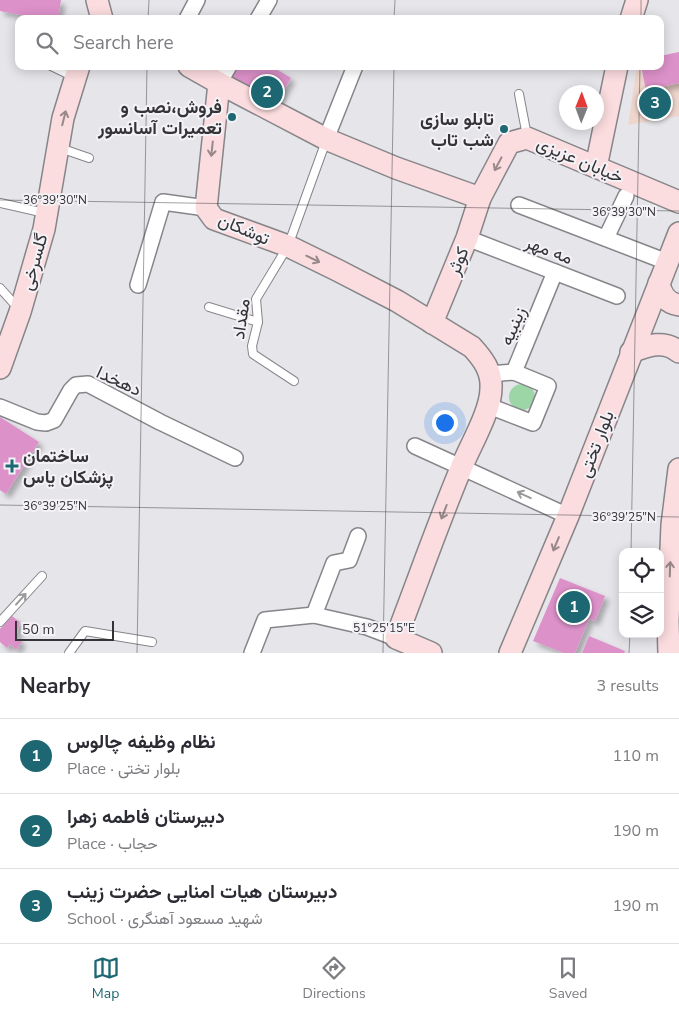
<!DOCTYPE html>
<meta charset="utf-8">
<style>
body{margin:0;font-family:"Nunito Sans",Vazirmatn,sans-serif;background:#f7f7f7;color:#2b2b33}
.controls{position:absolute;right:15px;bottom:15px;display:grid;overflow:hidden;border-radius:10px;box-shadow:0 2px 12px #0003}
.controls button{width:45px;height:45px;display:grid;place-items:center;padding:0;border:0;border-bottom:1px solid #e1e1e2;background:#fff;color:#2b2b33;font:25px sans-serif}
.compass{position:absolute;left:559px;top:85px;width:45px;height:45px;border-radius:50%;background:#fff;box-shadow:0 2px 12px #0003;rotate:1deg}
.scale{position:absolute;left:15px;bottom:12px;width:99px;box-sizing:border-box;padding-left:5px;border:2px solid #343335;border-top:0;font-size:14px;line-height:18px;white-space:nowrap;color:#343335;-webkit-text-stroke:4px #f4f2f7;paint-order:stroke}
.you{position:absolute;left:444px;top:422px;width:18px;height:18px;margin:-12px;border:4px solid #fff;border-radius:50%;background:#1a73e8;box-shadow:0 0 0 8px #1a73e833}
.badge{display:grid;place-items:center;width:32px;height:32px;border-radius:50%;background:#1c6771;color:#fff;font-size:16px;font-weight:700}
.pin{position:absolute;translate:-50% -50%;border:2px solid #fff;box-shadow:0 1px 5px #0006}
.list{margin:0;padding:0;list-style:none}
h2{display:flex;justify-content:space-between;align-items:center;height:65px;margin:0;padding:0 20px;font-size:21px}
h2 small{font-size:16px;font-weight:400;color:#7c7c81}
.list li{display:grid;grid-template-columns:32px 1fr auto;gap:15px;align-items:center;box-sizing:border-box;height:75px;padding:0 20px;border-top:1px solid #e1e1e2}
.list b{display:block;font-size:19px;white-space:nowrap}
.list p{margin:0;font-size:16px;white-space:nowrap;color:#7c7c81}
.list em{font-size:16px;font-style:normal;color:#7c7c81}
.icon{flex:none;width:28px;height:28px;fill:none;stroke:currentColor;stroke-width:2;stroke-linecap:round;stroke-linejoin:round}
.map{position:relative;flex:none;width:679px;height:653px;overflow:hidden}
.search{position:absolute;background:#fff;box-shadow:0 2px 12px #0003;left:15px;right:15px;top:15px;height:55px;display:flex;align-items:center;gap:12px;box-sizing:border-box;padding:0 18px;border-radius:10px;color:#7c7c81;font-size:19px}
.sheet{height:290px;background:#fff}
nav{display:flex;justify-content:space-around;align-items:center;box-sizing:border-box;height:70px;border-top:1px solid #e1e1e2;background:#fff;font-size:14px;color:#7c7c81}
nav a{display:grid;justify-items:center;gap:2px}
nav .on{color:#1c6771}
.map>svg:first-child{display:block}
.education{fill:#efd6cd}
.green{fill:#9cd6a7}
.building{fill:#dc91c9;filter:url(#shadow)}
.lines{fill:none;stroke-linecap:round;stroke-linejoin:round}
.lane-casing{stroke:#868589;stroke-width:10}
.street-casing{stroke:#868589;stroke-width:18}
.secondary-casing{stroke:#868589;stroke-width:24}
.lane{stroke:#fff;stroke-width:8}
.street{stroke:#fff;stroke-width:15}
.secondary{stroke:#fbdcdf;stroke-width:21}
.oneway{stroke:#98888a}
.oneway2{stroke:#9a999a}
.ticks{fill:none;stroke:#343335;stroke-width:1;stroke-opacity:0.45}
.poi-dot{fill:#1c6771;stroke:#f4f2f7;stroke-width:2}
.labels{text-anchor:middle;stroke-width:4;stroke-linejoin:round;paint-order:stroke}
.poi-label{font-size:18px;font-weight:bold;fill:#343335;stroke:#f4f2f7;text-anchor:end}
.street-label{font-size:18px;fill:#343335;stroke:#f4f2f7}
.ticks-label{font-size:12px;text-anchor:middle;fill:#343335;stroke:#f4f2f7;stroke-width:4;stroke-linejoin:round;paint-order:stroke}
</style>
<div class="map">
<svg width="679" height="653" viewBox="0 0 679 653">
<defs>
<filter id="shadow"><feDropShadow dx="4.5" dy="4.5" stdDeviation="2.5" flood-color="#0004"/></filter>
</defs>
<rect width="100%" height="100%" fill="#e6e5ea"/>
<polygon class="education" points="637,66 641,66 646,90 679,83 679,116 628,125"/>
<circle class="green" cx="522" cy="397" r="13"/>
<g class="building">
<polygon points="0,0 61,0 58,19 42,19 0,11"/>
<polygon points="679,52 679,83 646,90 641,66 660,66 660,56"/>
<polygon points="235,66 271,66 291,78 276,105 228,78"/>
<polygon points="0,417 39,442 6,494 0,490"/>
<polygon points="560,578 605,596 595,621 589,619 575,653 564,653 533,641"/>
<polygon points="12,616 20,622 16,637 22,642 16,650 10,644 7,648 0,642 0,629"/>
<polygon points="589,636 625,651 624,653 582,653"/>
</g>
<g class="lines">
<defs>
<g id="lane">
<polyline points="51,66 74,77"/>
<polyline points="519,94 527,136"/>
<polyline points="60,148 89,158"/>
<polyline points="0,203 45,213"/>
<polyline points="0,288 18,308"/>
<polyline points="209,307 258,322"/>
<polyline points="294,381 253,354 252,346 258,322 256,299 288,246 326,141"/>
<polyline points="0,622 42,576"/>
<polyline points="69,653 85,631 152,642"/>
</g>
<g id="street">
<polyline points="187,19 197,0"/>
<polyline points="258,19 269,0"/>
<polyline points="219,83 229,66"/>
<polyline points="326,139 355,66"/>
<polyline points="519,205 667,262"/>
<polyline points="467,238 617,296"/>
<polyline points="606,238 626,196"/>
<polyline points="138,285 163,202 206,208"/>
<polyline points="490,374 514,372 555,272"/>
<polyline points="489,406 533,423 548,386 514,372"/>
<polyline points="0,407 37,422 46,423 54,420 71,390 76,385 88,384 160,422 235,458"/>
<polyline points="415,446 568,516"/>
<polyline points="314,615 334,563 349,560 358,536"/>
<polyline points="252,653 265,620 314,615 367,627 396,638"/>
</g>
<g id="secondary">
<polyline points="97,0 102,19"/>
<polyline points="631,19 637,0"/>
<polyline points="189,66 219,83 326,139 396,168 480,198"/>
<path d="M219 83 206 208 214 219 288 246 337 270 397 301 472 347C483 359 492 371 491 388 491 411 471 444 462 466 438 523 418 581 396 638L431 653"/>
<polyline points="596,167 617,66"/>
<path d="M659 283C661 295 667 303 679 305"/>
<polyline points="432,323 467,238 480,198 509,143 527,138 679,202"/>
<path d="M631 352C647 346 664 339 679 352"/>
<polyline points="0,368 20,312 44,229 63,118 79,66"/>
<polyline points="510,653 568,516 679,233"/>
<polyline points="669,653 668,621 672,525 679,469"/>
</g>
</defs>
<use href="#lane" class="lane-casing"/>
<use href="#street" class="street-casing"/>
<use href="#secondary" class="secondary-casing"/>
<use href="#lane" class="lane"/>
<use href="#street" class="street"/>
<use href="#secondary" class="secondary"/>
</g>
<defs><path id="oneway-shaft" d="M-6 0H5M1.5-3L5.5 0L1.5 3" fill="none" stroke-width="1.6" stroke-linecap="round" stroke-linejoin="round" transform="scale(1.25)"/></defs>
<g class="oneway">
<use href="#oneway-shaft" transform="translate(64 118) rotate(-76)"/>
<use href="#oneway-shaft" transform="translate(212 149) rotate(96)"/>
<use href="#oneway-shaft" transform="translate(498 164) rotate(118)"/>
<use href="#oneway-shaft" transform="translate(313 259) rotate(26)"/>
<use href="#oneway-shaft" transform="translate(444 512) rotate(111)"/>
<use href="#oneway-shaft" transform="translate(556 544) rotate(113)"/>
<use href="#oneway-shaft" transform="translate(670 569) rotate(-88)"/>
</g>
<g class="oneway2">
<use href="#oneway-shaft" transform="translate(524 495) rotate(-155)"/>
<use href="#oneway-shaft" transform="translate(21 599) rotate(-48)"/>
</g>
<path class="ticks" d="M148 19 149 0M394 19 395 0M641 19V0M0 200 679 211M0 505 679 517M631 552 640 66M137 653 147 66M383 653 394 66M629 653 630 634"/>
<g class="poi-dot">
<circle cx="232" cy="117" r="5"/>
<circle cx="504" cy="129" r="5"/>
<path d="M9.5 458.5h5v5h5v5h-5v5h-5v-5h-5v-5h5z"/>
</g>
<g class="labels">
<g class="poi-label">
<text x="222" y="113">فروش،نصب و<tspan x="222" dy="21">تعمیرات آسانسور</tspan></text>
<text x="494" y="125">تابلو سازی<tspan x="494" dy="21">شب تاب</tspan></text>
<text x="23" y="462" text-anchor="start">ساختمان<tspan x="23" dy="21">پزشکان یاس</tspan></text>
</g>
<g class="street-label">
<text transform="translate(580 160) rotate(23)" y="6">خیابان عزیزی</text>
<text transform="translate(244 229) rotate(23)" y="6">توشکان</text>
<text transform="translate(549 250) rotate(21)" y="6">مه مهر</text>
<text transform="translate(458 261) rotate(-68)" y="6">کوثر</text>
<text transform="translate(34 262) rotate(-74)" y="6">گلسرخی</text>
<text transform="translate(241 319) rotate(-82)" y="6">مقداد</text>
<text transform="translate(513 326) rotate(-67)" y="6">زینبیه</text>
<text transform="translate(119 381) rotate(25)" y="6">دهخدا</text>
<text transform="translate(596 444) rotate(-69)" y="6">بلوار تختی</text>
</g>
</g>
<g class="ticks-label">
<text x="55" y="204">36°39'30"N</text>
<text x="624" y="216">36°39'30"N</text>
<text x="55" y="510">36°39'25"N</text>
<text x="624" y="521">36°39'25"N</text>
<text x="384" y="632">51°25'15"E</text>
</g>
</svg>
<div class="controls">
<button><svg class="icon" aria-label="locate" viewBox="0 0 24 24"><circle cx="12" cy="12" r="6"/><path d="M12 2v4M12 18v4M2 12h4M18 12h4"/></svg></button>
<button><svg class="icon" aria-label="layers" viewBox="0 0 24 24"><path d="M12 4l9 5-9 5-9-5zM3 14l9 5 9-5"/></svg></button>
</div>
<svg class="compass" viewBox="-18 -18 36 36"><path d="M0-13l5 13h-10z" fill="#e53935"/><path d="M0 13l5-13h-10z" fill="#7c7c81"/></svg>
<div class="scale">50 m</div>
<div class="you"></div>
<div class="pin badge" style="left:574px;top:607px">1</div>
<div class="pin badge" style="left:267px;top:92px">2</div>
<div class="pin badge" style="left:655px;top:103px">3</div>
<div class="search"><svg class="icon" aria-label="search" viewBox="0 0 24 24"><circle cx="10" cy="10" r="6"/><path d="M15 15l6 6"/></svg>Search here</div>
</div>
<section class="sheet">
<h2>Nearby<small>3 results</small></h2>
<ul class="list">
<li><span class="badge">1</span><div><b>نظام وظیفه چالوس</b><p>Place · بلوار تختی</p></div><em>110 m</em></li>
<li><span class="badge">2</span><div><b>دبیرستان فاطمه زهرا</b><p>Place · حجاب</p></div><em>190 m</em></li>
<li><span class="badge">3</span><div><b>دبیرستان هیات امنایی حضرت زینب</b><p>School · شهید مسعود آهنگری</p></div><em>190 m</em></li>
</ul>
</section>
<nav>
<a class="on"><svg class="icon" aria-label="map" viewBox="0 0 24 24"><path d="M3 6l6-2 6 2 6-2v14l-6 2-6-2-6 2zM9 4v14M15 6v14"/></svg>Map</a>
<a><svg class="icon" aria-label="directions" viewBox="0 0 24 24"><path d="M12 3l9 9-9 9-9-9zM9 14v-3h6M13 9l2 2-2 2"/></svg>Directions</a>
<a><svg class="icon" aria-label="saved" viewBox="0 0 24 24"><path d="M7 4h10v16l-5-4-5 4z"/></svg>Saved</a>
</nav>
